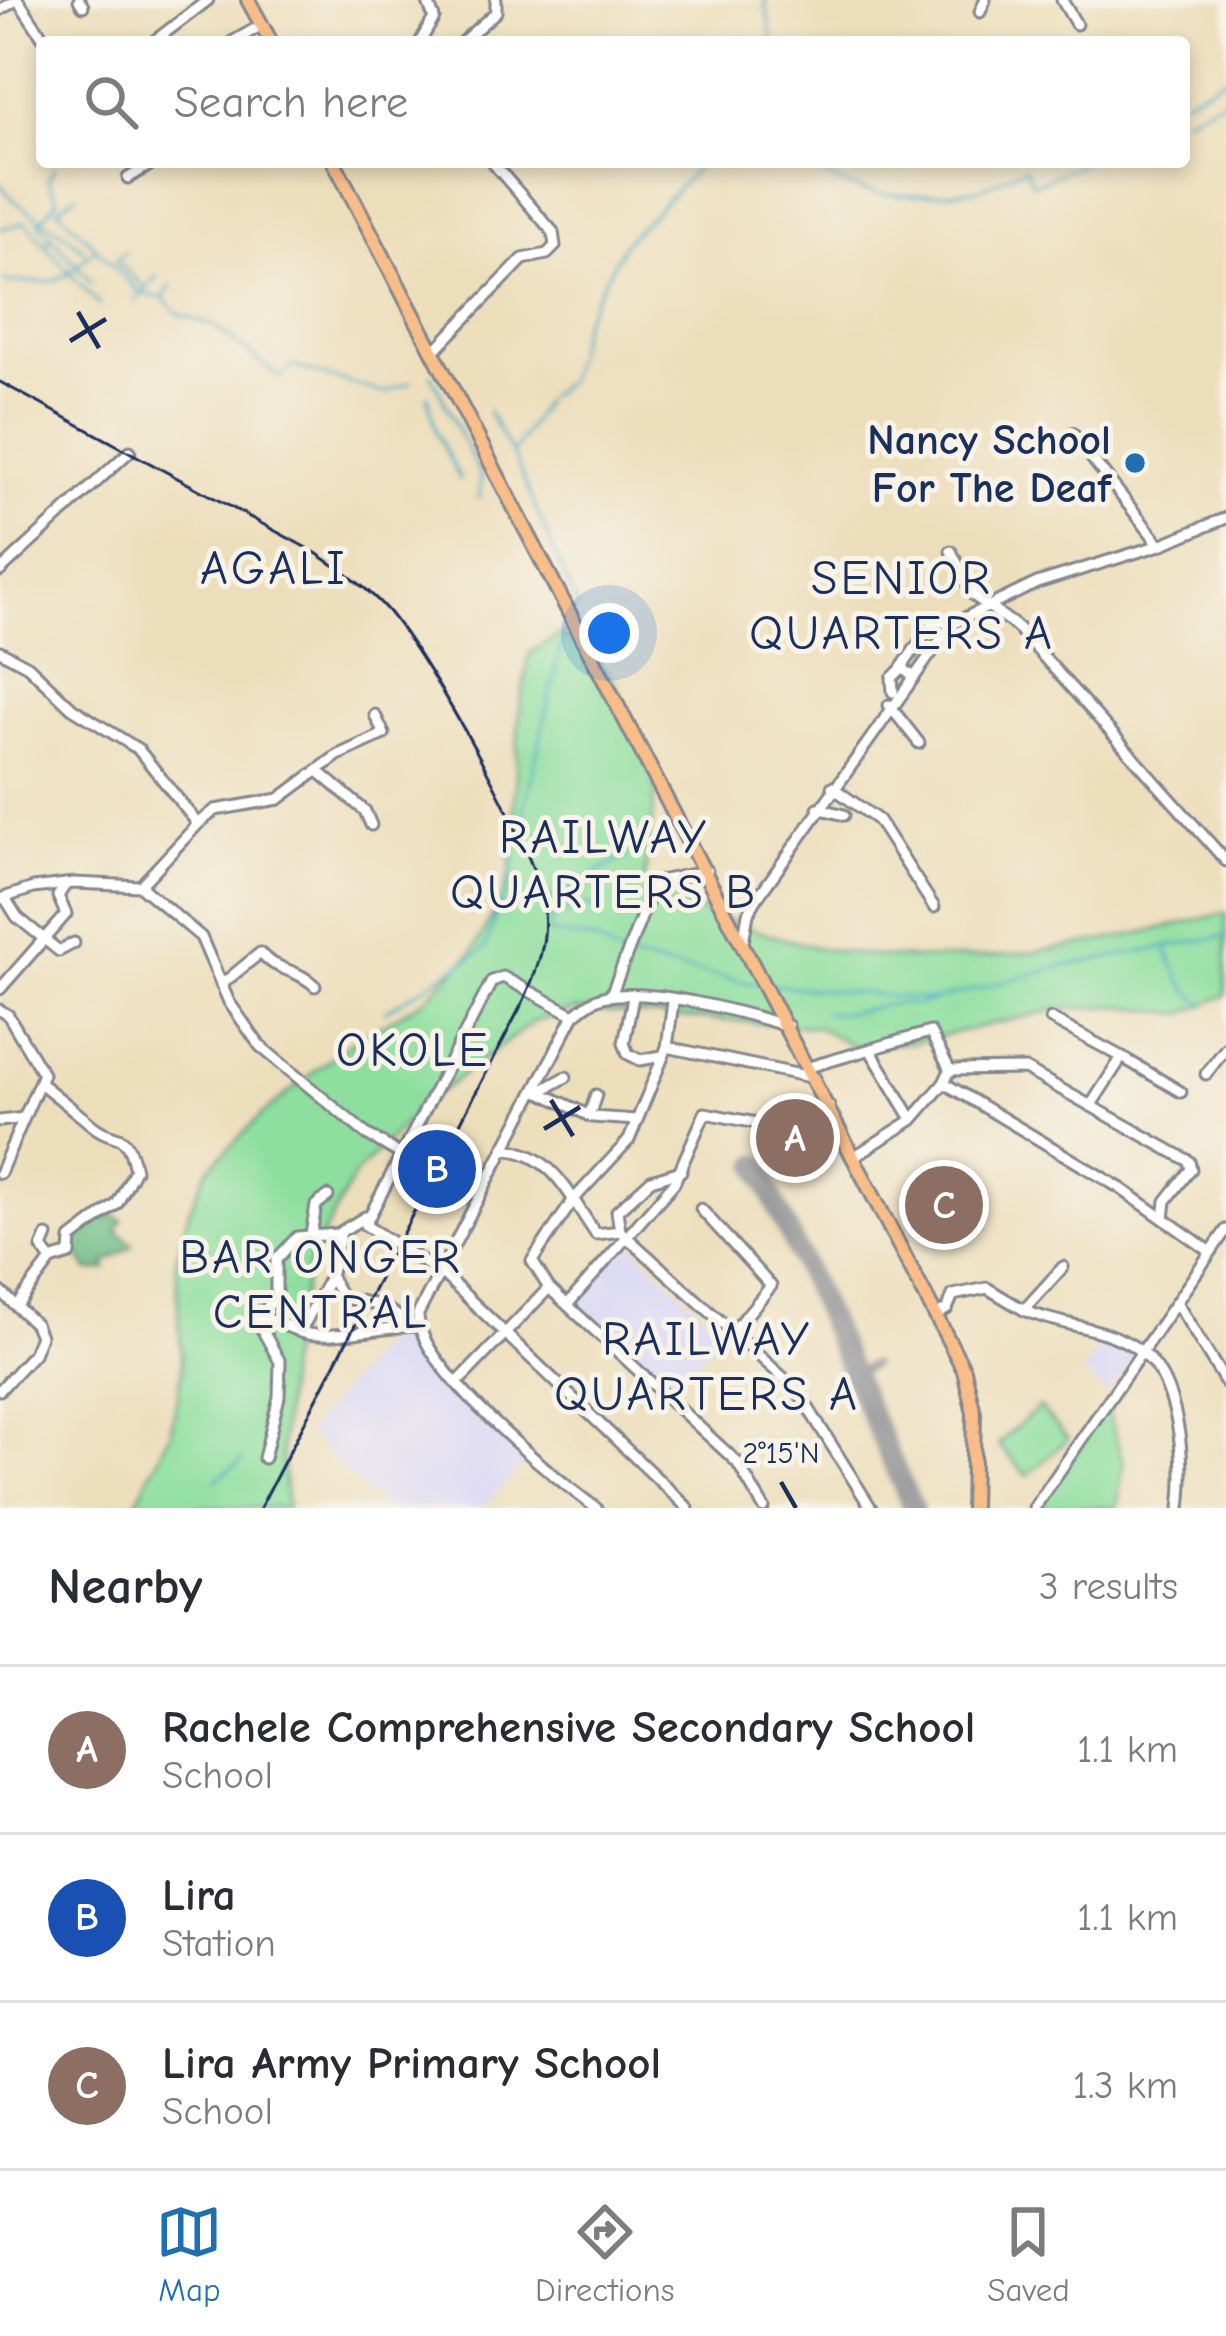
<!DOCTYPE html>
<meta charset="utf-8">
<style>
body{margin:0;font-family:"Comic Neue",sans-serif;background:#f7f7f7;color:#2b2b33}
.you{position:absolute;left:609px;top:633px;width:42px;height:42px;margin:-30px;border:9px solid #fff;border-radius:50%;background:#1a73e8;box-shadow:0 0 0 18px #1a73e833}
.badge{display:grid;place-items:center;width:78px;height:78px;border-radius:50%;background:#1f6fb2;color:#fff;font-size:39px;font-weight:700}
.pin{position:absolute;translate:-50% -50%;border:6px solid #fff;box-shadow:0 3px 12px #0006}
.list{margin:0;padding:0;list-style:none}
h2{display:flex;justify-content:space-between;align-items:center;height:156px;margin:0;padding:0 48px;font-size:51px}
h2 small{font-size:39px;font-weight:400;color:#7c7c81}
.list li{display:grid;grid-template-columns:78px 1fr auto;gap:36px;align-items:center;box-sizing:border-box;height:168px;padding:0 48px;border-top:3px solid #e1e1e2}
.list b{display:block;font-size:45px;white-space:nowrap}
.list p{margin:0;font-size:39px;white-space:nowrap;color:#7c7c81}
.list em{font-size:39px;font-style:normal;color:#7c7c81}
.icon{flex:none;width:66px;height:66px;fill:none;stroke:currentColor;stroke-width:2;stroke-linecap:round;stroke-linejoin:round}
.map{position:relative;flex:none;width:1226px;height:1508px;overflow:hidden}
.search{position:absolute;background:#fff;box-shadow:0 6px 18px #0003;left:36px;right:36px;top:36px;height:132px;display:flex;align-items:center;gap:30px;box-sizing:border-box;padding:0 42px;border-radius:12px;color:#7c7c81;font-size:45px}
.sheet{height:660px;background:#fff}
nav{display:flex;justify-content:space-around;align-items:center;box-sizing:border-box;height:168px;border-top:3px solid #e1e1e2;background:#fff;font-size:33px;color:#7c7c81}
nav a{display:grid;justify-items:center;gap:6px}
nav .on{color:#1f6fb2}
.map>svg:first-child{display:block}
.built{fill:#d9d7f7}
.green{fill:#8edf9f;stroke:#54877e;stroke-width:3}
.forest{fill:#72be86;stroke:#467672;stroke-width:3}
.lines{fill:none;stroke-linecap:round;stroke-linejoin:round}
.stream{stroke:#40a8c0;stroke-width:3}
.taxiway{stroke:#84868c;stroke-width:9}
.runway{stroke:#84868c;stroke-width:21}
.minor-casing{stroke:#84868c;stroke-width:15}
.major-casing{stroke:#84868c;stroke-width:18}
.minor{stroke:#fff;stroke-width:9}
.major{stroke:#f8bd89;stroke-width:12}
.rail{stroke:#1b2f5e;stroke-width:3}
.ticks{fill:none;stroke:#1b2f5e;stroke-width:4.5}
.poi-dot{fill:#1f6fb2;stroke:#f7f3e8;stroke-width:4.5}
.labels{text-anchor:middle;stroke-width:10;stroke-linejoin:round;paint-order:stroke}
.poi-label{font-size:42px;font-weight:bold;fill:#1b2f5e;stroke:#f7f3e8;text-anchor:end}
.quarter-label{font-size:48px;letter-spacing:3px;fill:#1b2f5e;stroke:#f7f3e8}
.ticks-label{font-size:30px;text-anchor:middle;fill:#1b2f5e;stroke:#f7f3e8;stroke-width:10;stroke-linejoin:round;paint-order:stroke}
</style>
<div class="map">
<svg width="1226" height="1508" viewBox="0 0 1226 1508">
<rect width="100%" height="100%" fill="#f7f3e8"/>
<filter id="ink" filterUnits="userSpaceOnUse"><feTurbulence type="fractalNoise" baseFrequency=".00833" numOctaves="2"/><feDisplacementMap in="SourceGraphic" scale="24" xChannelSelector="R" yChannelSelector="G"/><feConvolveMatrix kernelMatrix="1 2 1 2 8 2 1 2 1" color-interpolation-filters="sRGB"/></filter>
<filter id="wash" filterUnits="userSpaceOnUse"><feTurbulence type="fractalNoise" baseFrequency=".004" numOctaves="4" result="noise"/><feDisplacementMap in="SourceGraphic" scale="48" xChannelSelector="R" yChannelSelector="G"/><feGaussianBlur stdDeviation="2.7" result="paint"/><feColorMatrix in="noise" values="0 0 0 0 0 0 0 0 0 0 0 0 0 0 0 0 0 1.4 0 .05"/><feComposite in="paint" operator="in"/></filter>
<g filter="url(#wash)">
<rect width="100%" height="100%" fill="#eddebb"/>
<g class="built">
<polygon points="629,1242 722,1332 669,1391 575,1304"/>
<polygon points="395,1329 528,1460 482,1508 384,1508 306,1432"/>
<polygon points="1106,1338 1133,1349 1135,1356 1107,1395 1083,1371"/>
</g>
<g class="green">
<path d="M560 634 590 652 615 683 656 787 644 883 664 899C721 917 782 943 842 952 975 972 1097 944 1226 913V995L1183 1014 1122 1006 1058 1009 914 1042 855 1047 817 1027 575 1010 533 1022 423 1104 354 1176 310 1259 287 1365 281 1449 287 1508H133L170 1434 182 1372 176 1262 189 1210 207 1170 265 1112 346 1046 424 1000 472 953 510 884 519 714 529 654Z"/>
<polygon points="1106,1406 1124,1464 1117,1508 1038,1508"/>
<polygon points="1039,1407 1068,1439 1027,1476 998,1444"/>
</g>
<polygon class="forest" points="107,1213 123,1220 117,1230 133,1245 106,1263 106,1269 89,1271 69,1243"/>
<g class="lines">
<g class="stream">
<polyline points="765,0 772,42"/>
<polyline points="1184,100 1226,77"/>
<polyline points="1184,118 1226,98"/>
<path d="M803 162C859 203 911 197 973 190 990 188 1008 173 1025 168L1033 185 1084 162"/>
<polyline points="55,167 48,179 58,200 39,223 91,282"/>
<path d="M0 183C14 210 62 225 85 252"/>
<polyline points="77,194 58,209 95,247"/>
<polyline points="0,229 26,222 46,246 51,238"/>
<polyline points="46,246 100,306"/>
<polyline points="118,258 126,251"/>
<polyline points="116,260 146,289"/>
<polyline points="4,282 49,282 67,275 96,248 141,294 163,298 180,315 213,325 281,378 292,366 383,393 411,382"/>
<polyline points="164,297 172,284"/>
<polyline points="135,301 157,276"/>
<polyline points="431,374 481,477 479,499"/>
<polyline points="428,396 436,432 460,479"/>
<polyline points="488,411 515,459 578,608 572,612"/>
<polyline points="514,452 545,399 567,381 583,320 625,242 703,162"/>
<polyline points="473,894 502,909 549,901 550,933 594,940 621,957"/>
<polyline points="550,900 569,889 581,889 598,872 627,857"/>
<polyline points="552,916 589,905 597,908"/>
<polyline points="1167,951 1183,985 1206,1006"/>
<polyline points="630,959 756,984"/>
<polyline points="766,984 932,1000"/>
<polyline points="385,1011 485,949 513,863 512,837 520,828 567,620"/>
<path d="M823 1012C855 1019 887 997 916 1005L1063 966 1226 936"/>
<polyline points="215,1480 243,1460"/>
</g>
<polyline class="taxiway" points="853,1374 871,1365"/>
<polyline class="runway" points="758,1165 913,1508"/>
</g>
</g>
<g filter="url(#ink)">
<g class="lines">
<defs>
<g id="minor">
<polyline points="18,0 46,42"/>
<polyline points="79,0 83,6"/>
<polyline points="1062,0 1076,24"/>
<polyline points="0,10 16,0"/>
<polyline points="980,12 985,0"/>
<polyline points="153,42 208,0"/>
<polyline points="232,42 262,25"/>
<polyline points="420,42 434,18 427,0"/>
<polyline points="462,42 496,12 496,0"/>
<polyline points="128,178 155,162"/>
<polyline points="434,351 523,259 547,254 555,246 553,232 492,162"/>
<polyline points="1072,433 1160,545"/>
<polyline points="951,551 973,595 1017,627 1226,861"/>
<polyline points="0,571 130,451"/>
<polyline points="0,651 28,666 72,708 138,749 198,824 215,810 279,799 338,755 384,734 375,715"/>
<polyline points="912,676 902,667 935,620 952,624"/>
<polyline points="893,692 892,678 902,668"/>
<polyline points="889,705 919,743"/>
<polyline points="318,771 365,811 371,825"/>
<polyline points="832,787 878,820 934,907"/>
<polyline points="818,808 844,815"/>
<polyline points="140,886 198,824"/>
<polyline points="5,898 17,917 59,951 74,943"/>
<polyline points="0,899 33,888 74,883 140,886 201,937 229,1002 260,1046 365,1133 400,1154"/>
<polyline points="743,942 748,914 758,897 952,624 1037,583 1160,545 1226,518"/>
<path d="M221 985 260 953C276 971 298 969 315 986"/>
<polyline points="0,989 66,914 58,896 66,884"/>
<polyline points="611,995 655,882 707,871"/>
<polyline points="633,997 624,1043 628,1054 640,1060 662,1056"/>
<polyline points="0,1010 8,1015 43,1074 0,1173"/>
<polyline points="574,1015 503,977 492,981 365,1225 444,1275 688,1508"/>
<polyline points="1051,1019 1122,1057 1091,1105"/>
<polyline points="667,1047 815,1078"/>
<polyline points="872,1053 912,1119"/>
<polyline points="1122,1057 1181,1092"/>
<polyline points="809,1067 930,1032 950,1070 944,1083 1120,1188 1211,1252"/>
<polyline points="950,1070 1025,1069 1189,1161 1191,1169 1166,1201 1164,1219"/>
<polyline points="1206,1074 1226,1048"/>
<polyline points="539,1092 566,1077"/>
<polyline points="540,1092 592,1117 636,1120"/>
<polyline points="589,1116 596,1095"/>
<polyline points="0,1121 24,1118"/>
<path d="M504 1149C555 1154 570 1198 596 1234L620 1231 797 1390 871 1508"/>
<polyline points="855,1156 912,1120 944,1083"/>
<polyline points="701,1209 771,1286 731,1334"/>
<polyline points="620,1231 617,1211 651,1180 681,1171"/>
<path d="M341 1232 330 1277 300 1332C328 1342 385 1326 419 1326"/>
<polyline points="311,1235 316,1205 328,1196"/>
<polyline points="47,1236 42,1248 51,1260"/>
<polyline points="330,1277 342,1297 382,1306 413,1326"/>
<polyline points="549,1288 532,1261 574,1199 629,1140 667,1047 673,1002"/>
<polyline points="0,1291 35,1324 40,1336 33,1354 0,1390"/>
<polyline points="1176,1302 1226,1383"/>
<path d="M18 1304 51 1260 70 1254 71 1239 117 1204 135 1170C125 1124 117 1146 92 1125 76 1112 58 1097 40 1083"/>
<polyline points="568,1304 674,1183 705,1113 777,1127 829,1106"/>
<path d="M1024 1310C1061 1327 1105 1325 1139 1350 1180 1379 1186 1463 1180 1508"/>
<polyline points="937,1315 947,1309 953,1295 987,1288 1024,1310 1063,1267"/>
<polyline points="260,1316 299,1331"/>
<polyline points="457,1383 549,1288 737,1462 764,1508"/>
<polyline points="264,1458 279,1397 280,1362 258,1322 276,1294 276,1260 297,1237 337,1234 365,1217"/>
<path d="M596 1508C555 1478 416 1366 418 1314L574 1015C584 1007 594 998 607 996 656 988 740 1012 788 1026"/>
<polyline points="1034,1508 1226,1230"/>
</g>
<g id="major">
<polyline points="248,0 271,42"/>
<polyline points="334,162 964,1370 974,1413 972,1508"/>
</g>
</defs>
<use href="#minor" class="minor-casing"/>
<use href="#major" class="major-casing"/>
<use href="#minor" class="minor"/>
<use href="#major" class="major"/>
<path class="rail" d="M0 382 316 553C342 571 367 587 388 611 428 659 534 844 543 903 549 939 538 968 524 1000L260 1508"/>
</g>
</g>
<path class="ticks" d="M78 312 99 348M70 341 106 319M551 1100 573 1136M544 1129 580 1107M781 1482 796 1508"/>
<circle class="poi-dot" cx="1135" cy="463" r="12"/>
<g class="labels">
<g class="poi-label">
<text x="1111" y="454">Nancy School<tspan x="1111" dy="48">For The Deaf</tspan></text>
</g>
<g class="quarter-label">
<text x="274" y="584">AGALI</text>
<text x="902" y="594">SENIOR<tspan x="902" dy="55">QUARTERS A</tspan></text>
<text x="604" y="853">RAILWAY<tspan x="604" dy="55">QUARTERS B</tspan></text>
<text x="413" y="1066">OKOLE</text>
<text x="321" y="1273">BAR ONGER<tspan x="321" dy="55">CENTRAL</tspan></text>
<text x="707" y="1355">RAILWAY<tspan x="707" dy="55">QUARTERS A</tspan></text>
</g>
</g>
<g class="ticks-label">
<text x="781" y="1463">2°15'N</text>
</g>
</svg>
<div class="you"></div>
<div class="pin badge" style="left:795px;top:1138px;background:#8d6e63">A</div>
<div class="pin badge" style="left:437px;top:1169px;background:#1a4fb4">B</div>
<div class="pin badge" style="left:944px;top:1205px;background:#8d6e63">C</div>
<div class="search"><svg class="icon" aria-label="search" viewBox="0 0 24 24"><circle cx="10" cy="10" r="6"/><path d="M15 15l6 6"/></svg>Search here</div>
</div>
<section class="sheet">
<h2>Nearby<small>3 results</small></h2>
<ul class="list">
<li><span class="badge" style="background:#8d6e63">A</span><div><b>Rachele Comprehensive Secondary School</b><p>School</p></div><em>1.1 km</em></li>
<li><span class="badge" style="background:#1a4fb4">B</span><div><b>Lira</b><p>Station</p></div><em>1.1 km</em></li>
<li><span class="badge" style="background:#8d6e63">C</span><div><b>Lira Army Primary School</b><p>School</p></div><em>1.3 km</em></li>
</ul>
</section>
<nav>
<a class="on"><svg class="icon" aria-label="map" viewBox="0 0 24 24"><path d="M3 6l6-2 6 2 6-2v14l-6 2-6-2-6 2zM9 4v14M15 6v14"/></svg>Map</a>
<a><svg class="icon" aria-label="directions" viewBox="0 0 24 24"><path d="M12 3l9 9-9 9-9-9zM9 14v-3h6M13 9l2 2-2 2"/></svg>Directions</a>
<a><svg class="icon" aria-label="saved" viewBox="0 0 24 24"><path d="M7 4h10v16l-5-4-5 4z"/></svg>Saved</a>
</nav>
